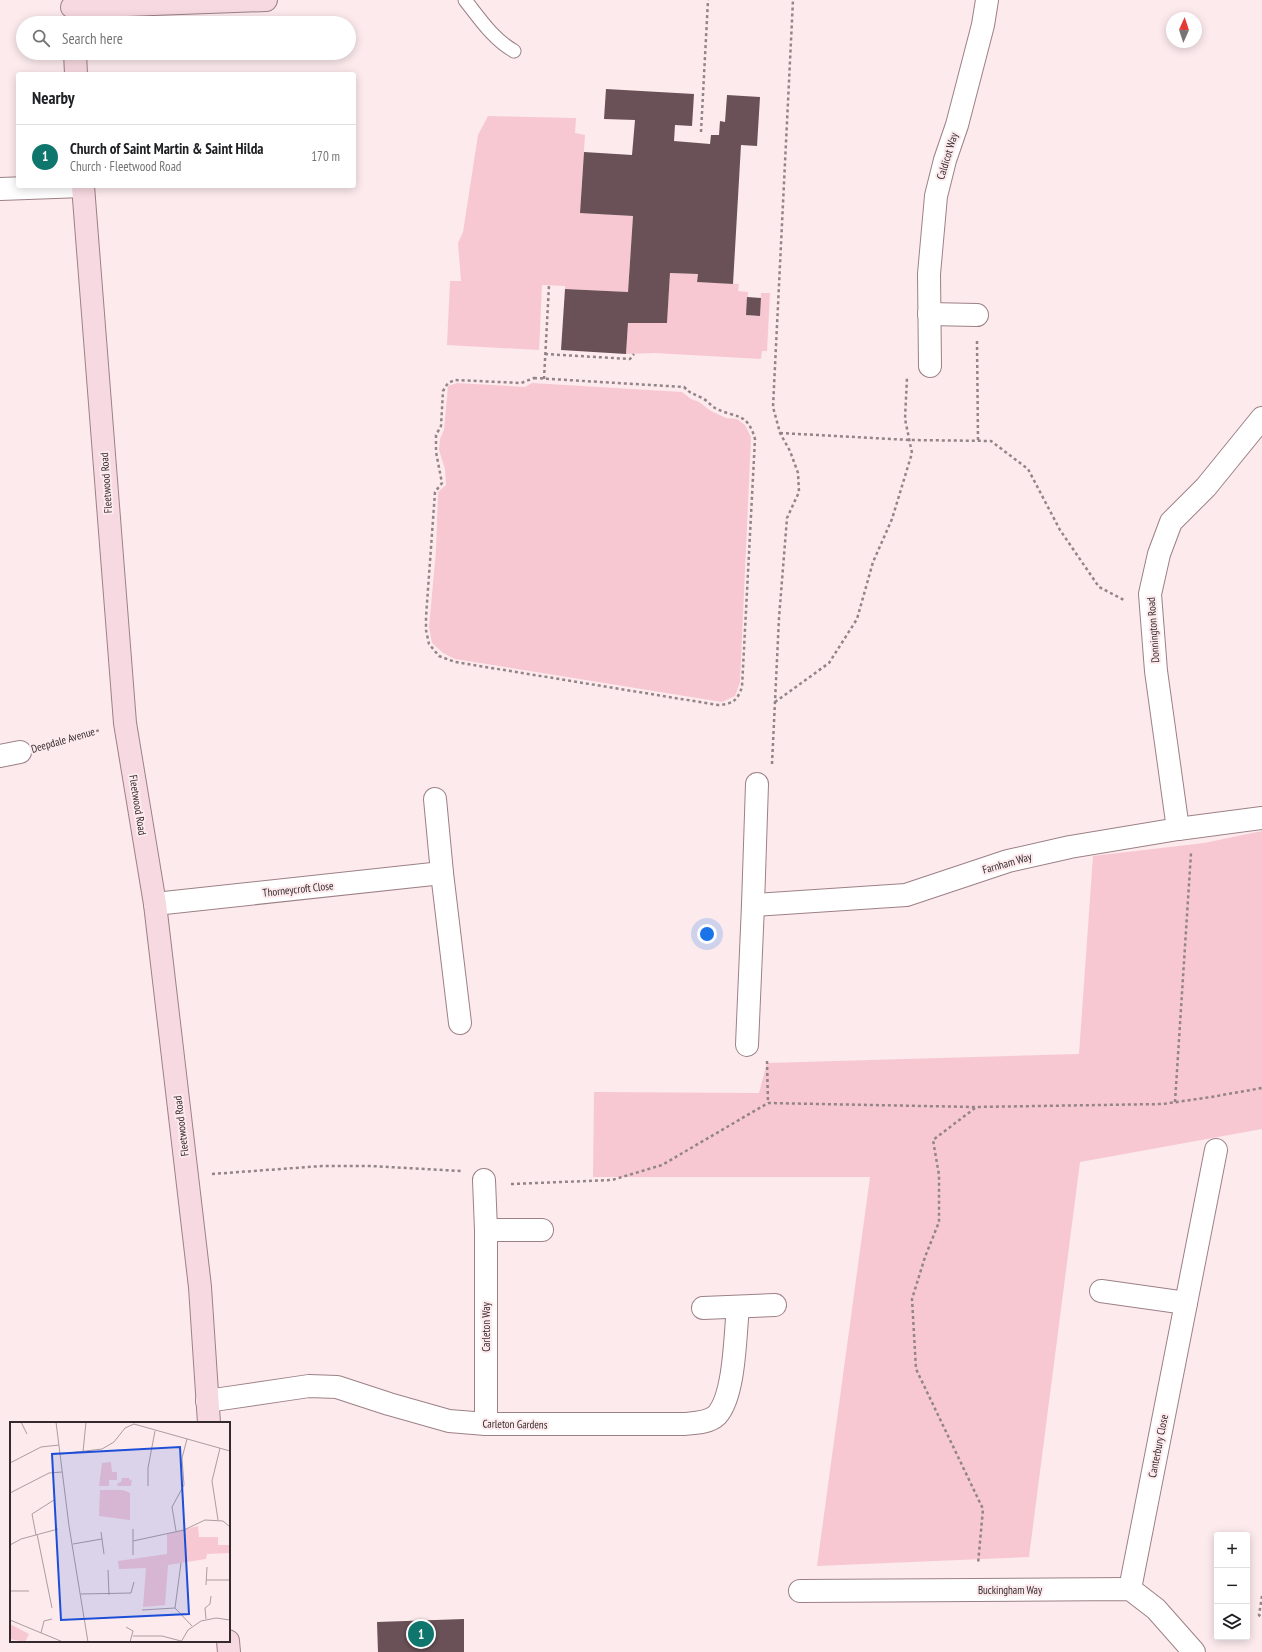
<!DOCTYPE html>
<meta charset="utf-8">
<style>
body{margin:0;font-family:"PT Sans Narrow",sans-serif;background:#f2f2f2;color:#202124}
.controls{position:absolute;right:12px;bottom:12px;display:grid;overflow:hidden;border-radius:4px;box-shadow:0 2px 10px #0003}
.controls button{width:36px;height:36px;display:grid;place-items:center;padding:0;border:0;border-bottom:1px solid #e0e0e0;background:#fff;color:#202124;font:20px sans-serif}
.compass{position:absolute;left:1166px;top:12px;width:36px;height:36px;border-radius:50%;background:#fff;box-shadow:0 2px 10px #0003;rotate:3deg}
.you{position:absolute;left:707px;top:934px;width:14px;height:14px;margin:-10px;border:3px solid #fff;border-radius:50%;background:#1a73e8;box-shadow:0 0 0 6px #1a73e833}
.badge{display:grid;place-items:center;width:26px;height:26px;border-radius:50%;background:#0f766e;color:#fff;font-size:13px;font-weight:700}
.pin{position:absolute;translate:-50% -50%;border:2px solid #fff;box-shadow:0 1px 4px #0006}
.list{margin:0;padding:0;list-style:none}
h2{display:flex;justify-content:space-between;align-items:center;height:52px;margin:0;padding:0 16px;font-size:17px}
h2 small{font-size:13px;font-weight:400;color:#757577}
.list li{display:grid;grid-template-columns:26px 1fr auto;gap:12px;align-items:center;box-sizing:border-box;height:64px;padding:0 16px;border-top:1px solid #e0e0e0}
.list b{display:block;font-size:15px;white-space:nowrap}
.list p{margin:0;font-size:13px;white-space:nowrap;color:#757577}
.list em{font-size:13px;font-style:normal;color:#757577}
.icon{flex:none;width:22px;height:22px;fill:none;stroke:currentColor;stroke-width:2;stroke-linecap:round;stroke-linejoin:round}
.map{position:relative;flex:none;width:1262px;height:1652px;overflow:hidden}
.search{position:absolute;background:#fff;box-shadow:0 2px 10px #0003;left:16px;top:16px;width:340px;height:44px;display:flex;align-items:center;gap:10px;box-sizing:border-box;padding:0 14px;border-radius:22px;color:#757577;font-size:15px}
.panel{position:absolute;background:#fff;box-shadow:0 2px 10px #0003;left:16px;top:72px;width:340px;height:116px;border-radius:4px}
.map>svg:first-child{display:block}
.green{fill:#f7c8d2}
.building{fill:#6a5157}
.lines{fill:none;stroke-linecap:round;stroke-linejoin:round}
.lane-casing{stroke:#9c8187;stroke-width:15}
.street-casing{stroke:#9c8187;stroke-width:24}
.secondary-casing{stroke:#9c8187;stroke-width:24}
.path{stroke:#928487;stroke-width:2.5;stroke-dasharray:3 3;stroke-linecap:butt}
.lane{stroke:#fff;stroke-width:13}
.street{stroke:#fff;stroke-width:22}
.secondary{stroke:#f7d9e1;stroke-width:22}
.labels{text-anchor:middle;stroke-width:4;stroke-linejoin:round;paint-order:stroke}
.street-label{font-size:11px;fill:#34292c;stroke:#fceaed}
.inset-road{fill:none;stroke:#ac9da0;stroke-width:1}
.view{fill:#1d4ed8;fill-opacity:0.15;stroke:#1d4ed8;stroke-width:2}
.inset-edge{fill:none;stroke:#34292c;stroke-width:2}
</style>
<div class="map">
<svg width="1262" height="1652" viewBox="0 0 1262 1652">
<rect width="100%" height="100%" fill="#fceaed"/>
<g class="green">
<polygon points="488,116 576,118 575,133 585,135 580,212 633,216 628,292 565,289 565,286 542,285 539,350 447,345 450,281 461,281 458,243 463,232 478,135"/>
<polygon points="670,273 698,274 697,282 739,284 738,291 748,292 747,315 760,316 761,293 770,293 767,351 762,351 761,359 655,353 626,354 628,323 667,323"/>
<polygon points="457,383 525,387 532,383 682,392 691,399 699,402 711,411 726,418 737,419 745,425 751,437 740,682 735,696 722,702 455,659 443,653 432,643 429,627 436,551 438,492 446,485 445,469 439,450 440,439 444,430 448,386"/>
<polygon points="1262,831 1262,1129 1080,1162 1029,1557 817,1566 870,1177 593,1177 594,1092 759,1093 767,1063 1079,1054 1093,856 1204,843"/>
</g>
<g class="building">
<polygon points="606,89 694,94 692,126 675,125 674,141 710,144 711,135 719,135 720,121 725,122 727,95 760,97 757,146 741,145 733,284 697,282 698,274 670,273 667,323 628,323 626,354 561,350 565,289 628,292 633,216 580,213 584,152 632,155 635,120 604,119"/>
<polygon points="747,297 761,298 760,316 746,315"/>
<polygon points="464,1619 464,1652 378,1652 377,1622"/>
</g>
<g class="lines">
<defs>
<path id="lane" d="M465 0C480 19 493 39 514 51"/>
<g id="street">
<polyline points="0,189 83,186"/>
<polyline points="929,314 977,315"/>
<polyline points="930,366 929,274 936,196 945,160 957,125 983,25 987,0"/>
<polyline points="0,756 20,752"/>
<polyline points="435,799 442,873 460,1023"/>
<polyline points="1178,829 1156,671 1150,594 1159,554 1171,522 1206,487 1262,418"/>
<polyline points="155,904 442,873"/>
<polyline points="753,905 906,895 1008,861 1070,847 1178,829 1262,818"/>
<polyline points="747,1045 753,905 757,784"/>
<polyline points="484,1180 486,1230 486,1424"/>
<polyline points="486,1230 542,1230"/>
<polyline points="1101,1291 1186,1303"/>
<polyline points="703,1308 775,1305"/>
<path d="M207 1401 309 1386 337 1387 389 1404 449 1421 486 1424H684C694 1423 709 1423 717 1415 735 1395 735 1335 738 1307"/>
<polyline points="1130,1589 1216,1150"/>
<polyline points="800,1591 1130,1589 1156,1609 1194,1652"/>
</g>
<g id="secondary">
<polyline points="72,7 266,0"/>
<polyline points="75,53 76,74"/>
<polyline points="83,186 125,723 155,904 200,1287 209,1423"/>
<polyline points="228,1641 229,1652"/>
</g>
</defs>
<use href="#lane" class="lane-casing"/>
<use href="#street" class="street-casing"/>
<use href="#secondary" class="secondary-casing"/>
<g class="path">
<polyline points="701,132 708,0"/>
<polyline points="977,341 978,441"/>
<polyline points="545,354 630,359 634,354"/>
<path d="M534 378 684 387C691 394 692 393 700 397 706 399 710 405 715 408 736 419 747 411 755 439L742 687C737 701 733 704 718 705L455 662 439 656 429 644 426 630V617L435 492 442 483 436 452V435L441 426 443 391 448 383 455 380 521 383Z"/>
<polyline points="544,379 549,285"/>
<polyline points="780,433 910,440 991,441 1028,469 1060,530 1099,587 1124,600"/>
<polyline points="775,702 829,663 857,619 873,562 892,519 912,453 905,419 907,378"/>
<polyline points="44,746 100,730"/>
<polyline points="772,764 779,618 787,518 799,492 798,473 790,451 780,433 773,407 793,0"/>
<polyline points="767,1061 768,1103"/>
<polyline points="1175,1102 1191,853"/>
<polyline points="975,1108 933,1140 939,1175 939,1222 925,1257 912,1299 916,1369 983,1509 978,1564"/>
<polyline points="212,1174 322,1166 371,1166 461,1171"/>
<polyline points="511,1184 612,1180 662,1165 768,1103 975,1107 1163,1104 1211,1097 1262,1088"/>
<polyline points="1262,1596 1259,1615 1262,1618"/>
</g>
<use href="#lane" class="lane"/>
<use href="#street" class="street"/>
<use href="#secondary" class="secondary"/>
</g>
<g class="labels">
<g class="street-label">
<text transform="translate(947 156) rotate(-73)" y="4">Caldicot Way</text>
<text transform="translate(106 483) rotate(-94)" y="4">Fleetwood Road</text>
<text transform="translate(1153 630) rotate(-94)" y="4">Donnington Road</text>
<text transform="translate(63 740) rotate(-16)" y="4">Deepdale Avenue</text>
<text transform="translate(138 805) rotate(81)" y="4">Fleetwood Road</text>
<text transform="translate(1007 863) rotate(-16)" y="4">Farnham Way</text>
<text transform="translate(298 889) rotate(-6)" y="4">Thorneycroft Close</text>
<text transform="translate(181 1126) rotate(-97)" y="4">Fleetwood Road</text>
<text transform="translate(486 1327) rotate(-90)" y="4">Carleton Way</text>
<text transform="translate(515 1424) rotate(1)" y="4">Carleton Gardens</text>
<text transform="translate(1158 1446) rotate(-79)" y="4">Canterbury Close</text>
<text x="1010" y="1594">Buckingham Way</text>
</g>
</g>
<g transform="translate(10 1422)">
<rect width="220" height="220" fill="#fceaed"/>
<path d="M101 40 102 50H107V58H99V64H89L92 41ZM112 56H119L120 59 122 57 121 64H107L108 61 111 60ZM90 68H113L120 71V98L89 94ZM188 104 189 115H208V123H220V131L197 132 196 137 158 143 155 183 133 185 136 146 109 147 108 139 157 132V112ZM0 202 19 212 15 220 0 217Z" fill="#f7c8d2"/>
<path class="inset-road" d="M11 0 17 12M46 0 59 104 78 220M73 30 76 0M50 32 92 27 104 20 115 6 124 2 220 29M0 41 31 25 49 23M138 64V46L145 9M0 71 39 51 52 50M208 98 202 59 210 26M123 107V133M166 109 162 85 174 63 172 36 177 17M91 110 94 132M27 112 42 186M26 113 22 92 44 78M123 119 174 108 195 98 213 99 220 105M63 122 92 117M0 123 11 117 48 107M98 148 99 173M197 158H220M196 163 197 145M0 169H19M71 172 121 171 124 160M165 186 171 141M132 188 165 186 182 204M196 197 195 186 200 182 201 174M0 198 53 220M116 205 123 209 120 220M31 211 34 199 42 197M123 214H152L171 219M171 220 178 208 191 199 206 196 220 198"/>
<path class="view" d="M170 25 179 192 51 198 42 32Z"/>
<rect width="220" height="220" class="inset-edge"/>
</g>
</svg>
<div class="controls">
<button>+</button>
<button>−</button>
<button><svg class="icon" aria-label="layers" viewBox="0 0 24 24"><path d="M12 4l9 5-9 5-9-5zM3 14l9 5 9-5"/></svg></button>
</div>
<svg class="compass" viewBox="-18 -18 36 36"><path d="M0-13l5 13h-10z" fill="#e53935"/><path d="M0 13l5-13h-10z" fill="#757577"/></svg>
<div class="you"></div>
<div class="pin badge" style="left:421px;top:1634px">1</div>
<div class="search"><svg class="icon" aria-label="search" viewBox="0 0 24 24"><circle cx="10" cy="10" r="6"/><path d="M15 15l6 6"/></svg>Search here</div>
<section class="panel">
<h2>Nearby<small></small></h2>
<ul class="list">
<li><span class="badge">1</span><div><b>Church of Saint Martin &amp; Saint Hilda</b><p>Church · Fleetwood Road</p></div><em>170 m</em></li>
</ul>
</section>
</div>
